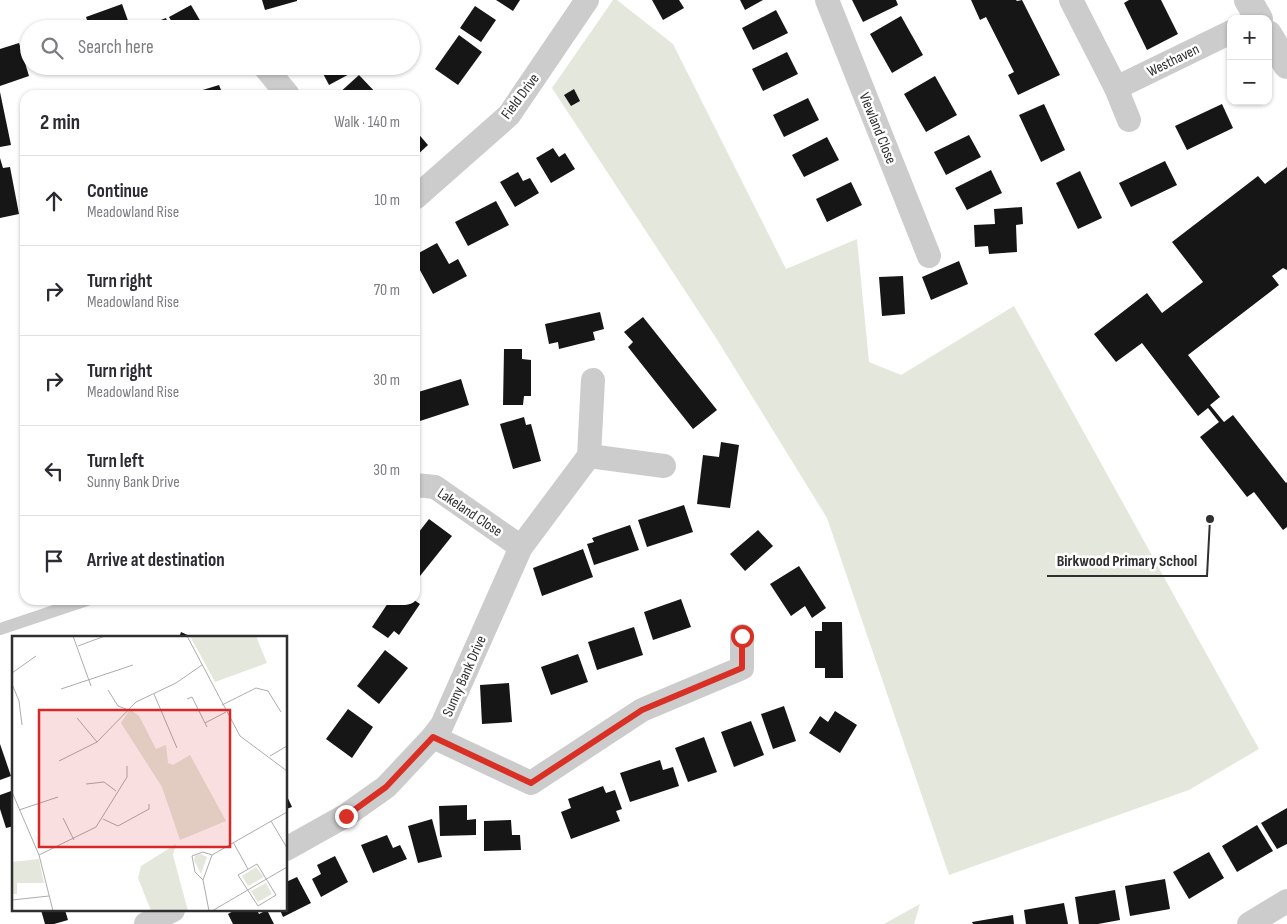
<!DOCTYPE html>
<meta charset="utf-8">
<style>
body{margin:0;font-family:"Sofia Sans Condensed",sans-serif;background:#f2f2f3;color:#2b2b33}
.controls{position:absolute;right:15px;top:15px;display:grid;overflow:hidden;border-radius:10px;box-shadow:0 1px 4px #0004}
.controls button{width:45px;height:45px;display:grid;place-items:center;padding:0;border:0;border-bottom:1px solid #e1e1e2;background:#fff;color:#2b2b33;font:25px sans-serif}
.stop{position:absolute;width:15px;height:15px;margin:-11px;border:4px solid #d93025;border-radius:50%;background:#fff}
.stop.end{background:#d93025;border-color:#fff;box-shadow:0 1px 5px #0008}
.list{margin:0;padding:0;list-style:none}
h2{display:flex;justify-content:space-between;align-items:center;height:65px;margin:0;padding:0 20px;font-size:21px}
h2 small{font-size:16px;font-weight:400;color:#7c7c81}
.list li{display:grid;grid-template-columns:32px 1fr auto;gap:15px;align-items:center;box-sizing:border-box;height:90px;padding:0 20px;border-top:1px solid #e1e1e2}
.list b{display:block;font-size:19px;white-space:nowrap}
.list p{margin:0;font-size:16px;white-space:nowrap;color:#7c7c81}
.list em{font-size:16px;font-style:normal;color:#7c7c81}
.icon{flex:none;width:28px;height:28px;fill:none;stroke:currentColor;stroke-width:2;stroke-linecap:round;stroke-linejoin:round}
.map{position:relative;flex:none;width:1287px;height:924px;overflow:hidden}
.search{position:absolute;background:#fff;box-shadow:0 1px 4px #0004;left:20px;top:20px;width:400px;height:55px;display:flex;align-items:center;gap:12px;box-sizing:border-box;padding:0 18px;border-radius:28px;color:#7c7c81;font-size:19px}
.panel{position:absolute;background:#fff;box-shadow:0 1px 4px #0004;left:20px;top:90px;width:400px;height:515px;border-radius:15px}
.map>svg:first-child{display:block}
.green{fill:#e4e8dc}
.building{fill:#161616}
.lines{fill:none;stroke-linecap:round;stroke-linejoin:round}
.service{stroke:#ccc;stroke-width:12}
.minor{stroke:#ccc;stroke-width:24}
.tertiary{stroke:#ccc;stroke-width:28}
.route{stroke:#d93025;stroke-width:6}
.labels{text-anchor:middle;stroke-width:5;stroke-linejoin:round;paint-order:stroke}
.street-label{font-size:15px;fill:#2f2f2f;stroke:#fff}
.inset-road{fill:none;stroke:#acacac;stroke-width:1}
.view{fill:#d62828;fill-opacity:0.15;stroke:#d62828;stroke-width:2.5}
.inset-edge{fill:none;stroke:#2f2f2f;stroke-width:2.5}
.leader{fill:none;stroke:#2f2f2f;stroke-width:2}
.callout-dot{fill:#2f2f2f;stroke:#fff;stroke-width:2}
.callout-label{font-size:16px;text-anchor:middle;font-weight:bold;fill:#2f2f2f;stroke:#fff;stroke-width:5;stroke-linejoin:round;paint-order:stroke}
</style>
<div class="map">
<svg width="1287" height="924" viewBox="0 0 1287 924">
<rect width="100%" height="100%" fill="#fff"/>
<g class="green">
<polygon points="613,0 617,0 673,44 786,269 857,239 869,362 901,375 1014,306 1259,749 1189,790 949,875 827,518 718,341 552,88"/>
<polygon points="920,904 914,924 884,924"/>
</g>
<g class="building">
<polygon points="262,0 297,0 297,1 265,10"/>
<polygon points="496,0 520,0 513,11"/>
<polygon points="652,0 679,0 684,8 663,20"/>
<polygon points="740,0 763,0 745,10"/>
<polygon points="852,0 896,0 898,5 863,22"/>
<polygon points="971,0 1016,0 1017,1 1022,0 1060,75 1018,95 1008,75 1014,72 986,17 980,20"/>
<polygon points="1129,0 1161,0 1178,34 1147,50 1124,3"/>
<polygon points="122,4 131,29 90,29 86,17"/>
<polygon points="191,5 205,29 176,29 169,17"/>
<polygon points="475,6 496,20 481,42 460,28"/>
<polygon points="776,10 788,33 753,50 742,28"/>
<polygon points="901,16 923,55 892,73 870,34"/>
<polygon points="166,18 170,29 144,29 143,27"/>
<polygon points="83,24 85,29 69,29 69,28"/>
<polygon points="459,35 482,52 458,85 435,69"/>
<polygon points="19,43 29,76 0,86 0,49"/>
<polygon points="787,52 798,74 763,91 752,69"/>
<polygon points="319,66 352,66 355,71 329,85"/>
<polygon points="359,75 378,95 337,95"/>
<polygon points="935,76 957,115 926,132 904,94"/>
<polygon points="219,85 223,95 194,95 193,93"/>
<polygon points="574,89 580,101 571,106 564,95"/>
<polygon points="0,92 11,145 0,147"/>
<polygon points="808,98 819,120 784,137 773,115"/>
<polygon points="1044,104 1065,150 1041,162 1019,115"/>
<polygon points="1222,104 1233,128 1187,150 1175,126"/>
<polygon points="415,130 428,145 415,157"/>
<polygon points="969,135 981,157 946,175 934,152"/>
<polygon points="827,137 839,160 804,177 792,155"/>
<polygon points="553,148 559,157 565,153 575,169 551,183 536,158"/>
<polygon points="0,158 3,168 10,167 19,214 0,218"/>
<polygon points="1165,161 1177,185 1131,207 1119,183"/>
<polygon points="1287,167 1287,270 1283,268 1272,276 1279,285 1188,355 1220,397 1210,405 1224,422 1233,415 1286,483 1287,482 1287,527 1283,530 1254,492 1247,497 1200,437 1219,422 1208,408 1198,416 1142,343 1116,362 1094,334 1147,293 1162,313 1203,282 1172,242 1258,176 1265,184"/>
<polygon points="991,170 1002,193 967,210 955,188"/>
<polygon points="1080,171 1102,218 1078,229 1056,183"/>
<polygon points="518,172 523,181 530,178 539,193 515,207 500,182"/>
<polygon points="851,182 862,205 827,222 816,199"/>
<polygon points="496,201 509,225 468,246 455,222"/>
<polygon points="1022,207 1023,224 1016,225 1017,252 989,254 988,246 975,247 974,225 995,224 994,209"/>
<polygon points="437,243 449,264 458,259 467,276 433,294 415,261 415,255"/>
<polygon points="959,261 968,284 931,300 922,277"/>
<polygon points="903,276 905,314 882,316 879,277"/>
<polygon points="600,312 604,329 593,332 595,340 559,349 558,342 549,344 545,324"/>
<polygon points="643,317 717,410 693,429 628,347 633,342 624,332"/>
<polygon points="504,349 522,349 522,359 531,360 531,396 524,396 523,405 503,405"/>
<polygon points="461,379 469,405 420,421 415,406 415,393"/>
<polygon points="524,417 526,425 531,424 541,461 513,469 500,424"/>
<polygon points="721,442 739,445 730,508 697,504 703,455 719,457"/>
<polygon points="684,505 693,532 647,547 638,520"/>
<polygon points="429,519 452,536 416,581 415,580 415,537"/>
<polygon points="630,525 639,550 594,565 587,544 594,542 592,538"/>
<polygon points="758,530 773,546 745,571 730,554"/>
<polygon points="583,549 593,577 542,596 533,568"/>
<polygon points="799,566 826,608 812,618 805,606 791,616 770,584"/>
<polygon points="681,599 691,627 653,640 644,612"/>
<polygon points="390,600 414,600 420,604 399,635 394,631 388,638 372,627"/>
<polygon points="822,622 842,622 843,678 825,678 825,668 815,668 815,631 822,631"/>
<polygon points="634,627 643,655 597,670 588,642"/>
<polygon points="181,632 194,638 179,638"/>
<polygon points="385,650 408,668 379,704 357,686"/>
<polygon points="578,654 588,682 551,695 541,667"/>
<polygon points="509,683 512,722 482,724 480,685"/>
<polygon points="784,706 796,741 773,749 761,714"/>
<polygon points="348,709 373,727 352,758 326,739"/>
<polygon points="835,711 857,725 840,753 809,733 820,716 828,722"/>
<polygon points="751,721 764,755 734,767 721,732"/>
<polygon points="704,737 717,772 688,782 675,748"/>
<polygon points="0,744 11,776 0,780"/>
<polygon points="660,760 663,770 673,767 679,786 630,802 620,773"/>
<polygon points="603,786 606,793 615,790 622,809 616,811 620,821 571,839 561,812 571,808 568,799"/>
<polygon points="14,790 14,826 6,828 0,809 0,795"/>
<polygon points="286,794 292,807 286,809"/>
<polygon points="467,805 467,820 476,819 476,835 440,836 439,806"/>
<polygon points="1287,808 1287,844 1277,849 1261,823"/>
<polygon points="432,819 442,857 418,863 408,826"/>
<polygon points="511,820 512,835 520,835 521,850 484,851 484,821"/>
<polygon points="1257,825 1273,851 1237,872 1222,846"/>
<polygon points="387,835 393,848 400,845 407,859 373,873 361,845"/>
<polygon points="1209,852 1224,878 1189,899 1173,872"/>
<polygon points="335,856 348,882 321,897 312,879 321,874 317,865"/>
<polygon points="297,877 311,903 283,917 280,910 286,910 286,882"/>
<polygon points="1165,879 1170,909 1130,916 1125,886"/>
<polygon points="1115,890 1120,920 1098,924 1079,924 1075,897"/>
<polygon points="1064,903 1068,924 1026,924 1024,910"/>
<polygon points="41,910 65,910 68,920 54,924 45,924"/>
<polygon points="235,910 257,910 259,914 267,910 274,924 233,924 228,914"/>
<polygon points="1013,915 1014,924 973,924 972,922"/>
</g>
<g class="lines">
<polyline class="service" points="0,629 87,600"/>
<g class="minor">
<polyline points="827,0 929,256"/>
<polyline points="1071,0 1116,88 1129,120"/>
<polyline points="264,66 288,95"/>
<polyline points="1116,88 1231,32"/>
<polyline points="415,198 509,115 587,0"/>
<polyline points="589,456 664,466"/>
<polyline points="415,485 435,487 521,547"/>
<polyline points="433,737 531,783 642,710 742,668 742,636"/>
<polyline points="286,849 345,816 386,787 433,737 442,725 521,547 589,456 593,380"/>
<polyline points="146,924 173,910"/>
<polyline points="1249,924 1287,901"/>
</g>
<g class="tertiary">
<polyline points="1248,0 1259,19"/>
<polyline points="1268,34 1287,65"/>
</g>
</g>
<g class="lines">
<polyline class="route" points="346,816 386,787 433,737 531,783 642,710 742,668 742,636"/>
</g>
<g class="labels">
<g class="street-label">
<text transform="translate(1173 60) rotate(-26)" y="5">Westhaven</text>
<text transform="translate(520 96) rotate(-53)" y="5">Field Drive</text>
<text transform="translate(878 128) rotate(68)" y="5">Viewland Close</text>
<text transform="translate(470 512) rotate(34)" y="5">Lakeland Close</text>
<text transform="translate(464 676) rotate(-66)" y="5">Sunny Bank Drive</text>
</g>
</g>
<g transform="translate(12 636)">
<rect width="275" height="275" fill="#fff"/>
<path d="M178 0H244L255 27 203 46ZM118 73 127 80 144 113 154 109 156 127 161 129 178 119 214 185 168 204 150 151 109 87ZM164 208 161 219 176 275H139L126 242 129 230ZM189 218 195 221 189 238 182 224 183 220ZM27 223 32 247H5V258H0V226ZM244 231 252 241 236 250 230 240ZM254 247 260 258 246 266 239 255Z" fill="#e4e8dc"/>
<path class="inset-road" d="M61 0 79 50M175 0 228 100 275 135M66 10 93 0M0 37 24 20M0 48 7 65 10 89M49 53 121 29M96 54 106 70 114 73M142 58 165 112M175 63 180 61 195 91M210 69 244 52 256 55 269 76M65 82 85 106M193 87 214 76M258 120 275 110M47 125 85 106 124 66 164 47 190 29M74 148 92 146 104 155M0 156 27 219 41 275M7 174 46 161M51 182 62 204M91 183 106 190 137 173V168M259 185 275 212M221 206 236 233M27 219 84 191 115 141V130M245 228 264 259 246 270 226 239ZM191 244 183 236 180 220 191 216 200 219M0 264 37 260M197 275 191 244 200 219 275 176M200 275 275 231"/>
<path class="view" d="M27 74H218V211H27Z"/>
<rect width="275" height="275" class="inset-edge"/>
</g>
<path class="leader" d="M1210 519L1207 576H1047"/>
<circle class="callout-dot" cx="1210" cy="519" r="5"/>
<g class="callout-label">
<text x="1127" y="566">Birkwood Primary School</text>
</g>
</svg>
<div class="controls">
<button>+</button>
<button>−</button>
</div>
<div class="stop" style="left:742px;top:636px"></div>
<div class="stop end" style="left:346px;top:816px"></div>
<div class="search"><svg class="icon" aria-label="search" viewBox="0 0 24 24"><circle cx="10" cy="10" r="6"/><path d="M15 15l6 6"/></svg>Search here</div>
<section class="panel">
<h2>2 min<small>Walk · 140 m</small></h2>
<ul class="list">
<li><svg class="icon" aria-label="ahead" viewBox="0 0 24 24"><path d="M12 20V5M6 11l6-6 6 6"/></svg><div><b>Continue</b><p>Meadowland Rise</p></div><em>10 m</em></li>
<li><svg class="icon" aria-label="right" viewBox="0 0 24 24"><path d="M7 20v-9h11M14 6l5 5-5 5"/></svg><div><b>Turn right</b><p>Meadowland Rise</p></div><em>70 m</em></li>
<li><svg class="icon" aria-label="right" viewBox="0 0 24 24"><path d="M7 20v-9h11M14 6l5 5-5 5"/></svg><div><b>Turn right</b><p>Meadowland Rise</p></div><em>30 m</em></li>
<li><svg class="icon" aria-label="left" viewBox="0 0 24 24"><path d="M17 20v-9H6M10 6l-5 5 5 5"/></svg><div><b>Turn left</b><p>Sunny Bank Drive</p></div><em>30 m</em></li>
<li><svg class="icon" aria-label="arrive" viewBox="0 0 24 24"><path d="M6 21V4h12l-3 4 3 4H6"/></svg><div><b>Arrive at destination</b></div></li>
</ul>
</section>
</div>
